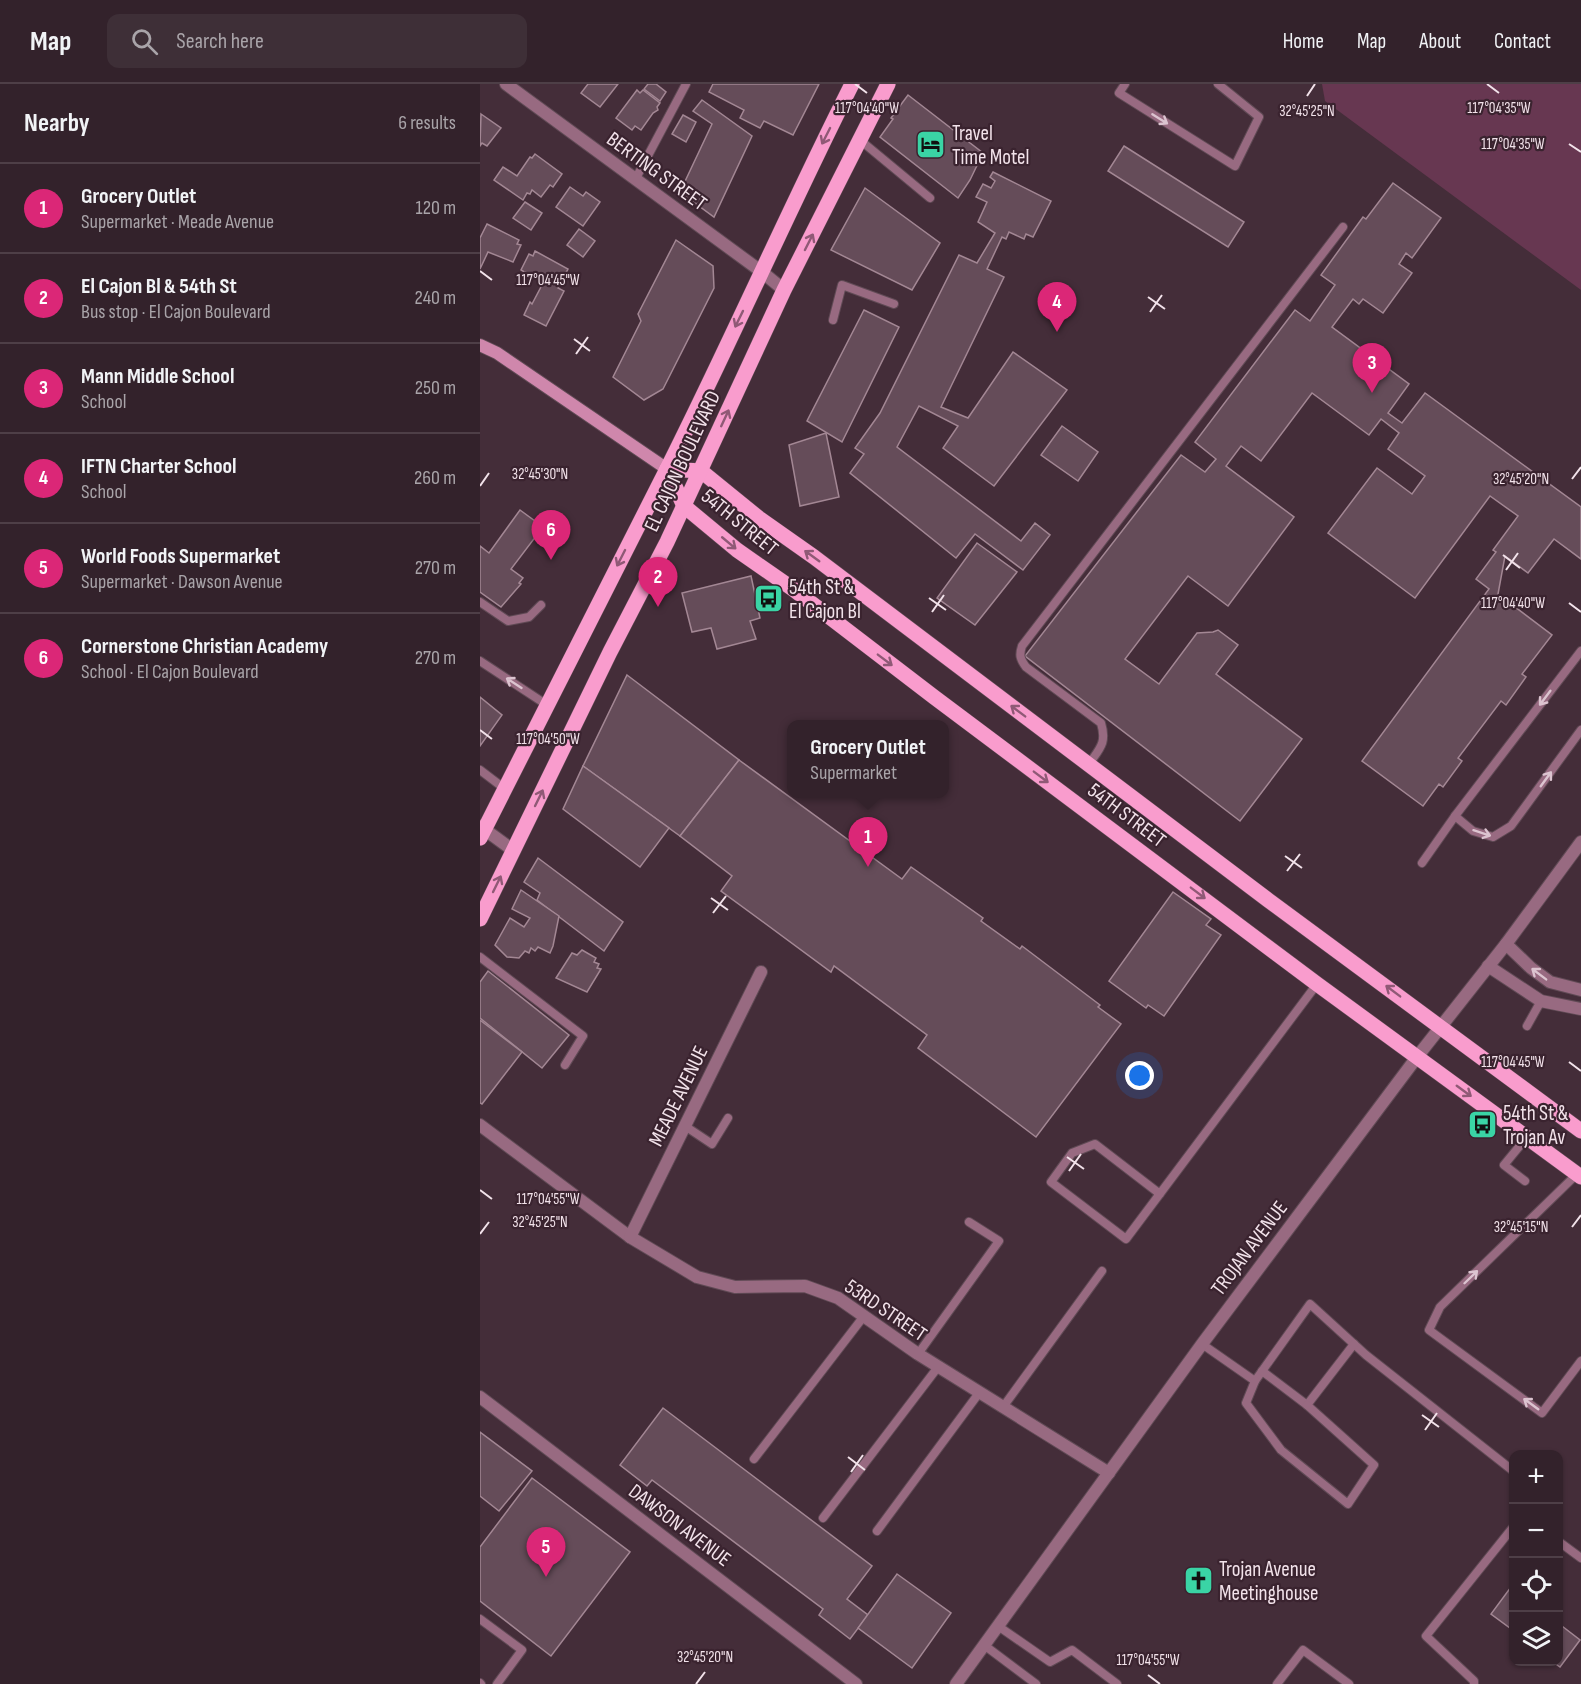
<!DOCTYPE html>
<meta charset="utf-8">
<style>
body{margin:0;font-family:"Sofia Sans Condensed",sans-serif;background:#3e2f37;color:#f1f3f6}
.controls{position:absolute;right:18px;bottom:18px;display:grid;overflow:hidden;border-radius:12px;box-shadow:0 2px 4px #0004}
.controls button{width:54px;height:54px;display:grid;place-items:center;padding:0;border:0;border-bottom:2px solid #4e3f47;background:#33222b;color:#f1f3f6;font:30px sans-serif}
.you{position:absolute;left:660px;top:992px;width:21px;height:21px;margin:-15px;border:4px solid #fff;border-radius:50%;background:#1a73e8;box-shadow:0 0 0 9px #1a73e833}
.badge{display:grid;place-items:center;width:39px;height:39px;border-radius:50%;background:#db2777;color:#fff;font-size:20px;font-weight:700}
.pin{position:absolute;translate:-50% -50px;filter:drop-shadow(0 2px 3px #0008)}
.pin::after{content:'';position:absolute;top:32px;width:21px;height:18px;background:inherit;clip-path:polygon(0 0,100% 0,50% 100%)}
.popup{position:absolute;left:307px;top:636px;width:162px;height:78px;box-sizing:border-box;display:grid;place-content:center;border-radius:12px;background:#33222b;filter:drop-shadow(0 2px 4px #0005);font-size:20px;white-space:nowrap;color:#a9a4a9}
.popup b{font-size:22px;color:#f1f3f6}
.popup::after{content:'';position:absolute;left:50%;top:100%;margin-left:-12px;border:12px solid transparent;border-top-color:#33222b}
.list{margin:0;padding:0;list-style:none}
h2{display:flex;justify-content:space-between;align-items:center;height:78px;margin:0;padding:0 24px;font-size:26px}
h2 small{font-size:20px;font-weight:400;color:#a9a4a9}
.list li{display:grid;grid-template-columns:39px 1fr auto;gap:18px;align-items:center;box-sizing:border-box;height:90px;padding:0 24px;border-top:2px solid #4e3f47}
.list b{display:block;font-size:22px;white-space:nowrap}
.list p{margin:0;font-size:20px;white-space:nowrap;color:#a9a4a9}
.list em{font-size:20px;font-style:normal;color:#a9a4a9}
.icon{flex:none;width:33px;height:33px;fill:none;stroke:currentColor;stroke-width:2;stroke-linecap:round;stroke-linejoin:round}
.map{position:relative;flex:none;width:1101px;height:1600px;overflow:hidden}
header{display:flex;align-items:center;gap:36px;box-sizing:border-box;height:84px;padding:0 30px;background:#33222b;border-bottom:2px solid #4e3f47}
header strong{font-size:28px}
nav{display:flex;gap:33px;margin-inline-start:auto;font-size:21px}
.search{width:420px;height:54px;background:#3e2f37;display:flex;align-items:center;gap:15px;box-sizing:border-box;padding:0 21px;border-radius:12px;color:#a9a4a9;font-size:22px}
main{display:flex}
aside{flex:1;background:#33222b}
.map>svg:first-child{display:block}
.green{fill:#673751}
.building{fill:#654c59;stroke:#a38794;stroke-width:1.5}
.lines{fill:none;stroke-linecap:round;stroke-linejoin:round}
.service-casing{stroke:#604a55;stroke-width:10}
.minor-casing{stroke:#604a55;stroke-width:14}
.tertiary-casing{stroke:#604a55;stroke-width:14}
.secondary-casing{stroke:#604a55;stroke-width:14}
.primary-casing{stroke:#604a55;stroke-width:16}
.service{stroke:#986a81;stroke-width:8}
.minor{stroke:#986a81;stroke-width:12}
.tertiary{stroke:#986a81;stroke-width:12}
.secondary{stroke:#cf87ac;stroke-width:12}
.primary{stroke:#f99ccd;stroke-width:15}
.oneway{stroke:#dcc4d0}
.oneway2{stroke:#905976}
.ticks{fill:none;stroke:#f2e2ea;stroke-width:2}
.labels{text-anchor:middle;stroke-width:4.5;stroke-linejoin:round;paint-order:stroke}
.poi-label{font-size:21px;fill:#f2e2ea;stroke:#3a232f;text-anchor:start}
.street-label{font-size:21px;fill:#f2e2ea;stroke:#3a232f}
.ticks-label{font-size:15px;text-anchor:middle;fill:#f2e2ea;stroke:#3a232f;stroke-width:4.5;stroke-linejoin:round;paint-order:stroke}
</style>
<header>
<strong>Map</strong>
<div class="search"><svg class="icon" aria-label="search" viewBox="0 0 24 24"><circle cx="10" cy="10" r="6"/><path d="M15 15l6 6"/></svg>Search here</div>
<nav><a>Home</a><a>Map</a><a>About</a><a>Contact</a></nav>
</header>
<main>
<aside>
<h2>Nearby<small>6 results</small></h2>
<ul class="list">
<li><span class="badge">1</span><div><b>Grocery Outlet</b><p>Supermarket · Meade Avenue</p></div><em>120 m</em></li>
<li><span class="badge">2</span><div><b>El Cajon Bl &amp; 54th St</b><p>Bus stop · El Cajon Boulevard</p></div><em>240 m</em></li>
<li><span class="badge">3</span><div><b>Mann Middle School</b><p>School</p></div><em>250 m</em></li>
<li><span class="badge">4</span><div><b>IFTN Charter School</b><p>School</p></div><em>260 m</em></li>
<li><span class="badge">5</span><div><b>World Foods Supermarket</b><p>Supermarket · Dawson Avenue</p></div><em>270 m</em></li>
<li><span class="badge">6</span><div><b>Cornerstone Christian Academy</b><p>School · El Cajon Boulevard</p></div><em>270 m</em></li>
</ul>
</aside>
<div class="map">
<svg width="1101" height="1600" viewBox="0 0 1101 1600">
<rect width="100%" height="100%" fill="#442d39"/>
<polygon class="green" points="842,0 1101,0 1101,206 845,17"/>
<g class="building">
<polygon points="108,0 138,0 120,23 101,9"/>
<polygon points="168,0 176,0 186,8 180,17 164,5"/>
<polygon points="233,0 339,0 313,51 284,37 280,44 260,34 264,26 229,8"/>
<polygon points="157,6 160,9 163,6 180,19 177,23 178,26 173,29 161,46 155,42 152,46 136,34"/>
<polygon points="428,11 503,69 490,96 478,114 400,53 413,35 411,34"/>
<polygon points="222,16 272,52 234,133 200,108 232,40 213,27"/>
<polygon points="1,30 21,44 7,62 2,59 0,62"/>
<polygon points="203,31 216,38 206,58 192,50"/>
<polygon points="644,62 764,138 748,163 628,87"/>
<polygon points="55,70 82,90 73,103 70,101 61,113 52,106 50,110 47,109 43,116 14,96 23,83 37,92 50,73 52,74"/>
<polygon points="513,88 571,117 553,153 546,150 544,155 529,148 526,155 522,153 507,185 524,193 461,323 488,334 533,268 587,306 514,402 463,364 478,342 439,322 417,363 541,457 555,439 570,451 543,486 495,450 476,474 370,389 384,370 375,364 400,329 479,171 497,179 515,149 498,138 507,118 496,113 503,100 511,104 515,97 510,93"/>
<polygon points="913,99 961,134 932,174 926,169 919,180 932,189 903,229 883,215 879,220 873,215 852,243 929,300 908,329 922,339 945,309 1101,423 1101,475 1074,455 1048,489 1025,472 1018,510 1072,551 1042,590 1046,593 1026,621 1021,617 978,674 982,677 963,703 959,700 943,722 882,677 1009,505 996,495 1016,468 1013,466 1038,432 1010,412 935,514 848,449 897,384 932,410 945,392 908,365 919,349 901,335 889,351 832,309 781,377 761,362 746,382 814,433 748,522 708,492 645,575 679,600 717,549 733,548 738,546 758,561 736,590 822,655 760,737 545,572 701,371 725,388 736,375 715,358 815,226 830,237 855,201 841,191 883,133 886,135"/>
<polygon points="90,103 103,112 106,108 120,118 103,142 76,123"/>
<polygon points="385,104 460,159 432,206 351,166"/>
<polygon points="45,118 62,129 51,146 33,134"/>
<polygon points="7,140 39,156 37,160 41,161 33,178 8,168 0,185 0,154"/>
<polygon points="99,145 115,157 103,173 87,161"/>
<polygon points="196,156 233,182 234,204 183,305 164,316 133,293 161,237 158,230"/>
<polygon points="55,167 88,185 78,204 84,207 66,242 44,231 50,218 52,220 63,199 41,186 49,170 53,172"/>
<polygon points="384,226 419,243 362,358 327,337"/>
<polygon points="582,342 618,368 598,397 561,371"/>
<polygon points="346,349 359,413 320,422 309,361"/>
<polygon points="40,426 63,443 31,485 43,494 39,499 41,500 21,523 0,508 0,462 9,469"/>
<polygon points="497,459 537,488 495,541 457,514"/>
<polygon points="271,492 280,534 270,537 276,555 237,565 231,544 212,548 202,509"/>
<polygon points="147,591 259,676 200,752 103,682"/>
<polygon points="0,613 22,631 0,662"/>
<polygon points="259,676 422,795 431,783 503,834 501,837 540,865 542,862 620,921 618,923 641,940 556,1053 438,964 447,951 354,882 351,888 241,807 252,792 200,752"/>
<polygon points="103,682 189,744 160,783 83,725"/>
<polygon points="58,774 143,838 124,867 57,816 60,809 44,798"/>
<polygon points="41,806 79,832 73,862 70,869 58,863 55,867 51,864 49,869 45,867 39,874 27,873 15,861 30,834 44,843 50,834 32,825"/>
<polygon points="693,808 731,835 726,841 741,851 684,932 668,921 666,924 629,897"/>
<polygon points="102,866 116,874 114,878 119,880 117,884 121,885 107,908 76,894 92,869 97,871"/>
<polygon points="8,887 89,951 62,984 0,934 0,898"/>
<polygon points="0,936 42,968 2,1020 0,1019"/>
<polygon points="183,1324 392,1482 367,1515 388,1531 370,1555 339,1531 343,1525 172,1396 167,1402 140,1381"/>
<polygon points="0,1348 52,1387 19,1427 0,1412"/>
<polygon points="52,1394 150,1468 71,1572 0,1517 0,1463"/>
<polygon points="417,1490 471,1529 432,1584 378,1544"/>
<polygon points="1031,1503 1034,1505 1034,1547 1011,1530"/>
<polygon points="1078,1539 1100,1556 1080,1583 1073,1578 1078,1578"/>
</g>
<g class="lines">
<defs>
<g id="service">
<polyline points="645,0 639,9 755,82 779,33 738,0"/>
<polyline points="380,56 450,114"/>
<polyline points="155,96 206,0"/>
<polyline points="353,236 362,201 414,220"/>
<polyline points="0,518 28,537 49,533 61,521"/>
<polyline points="0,577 67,621"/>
<path d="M609 680C620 664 627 659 621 639L546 583C540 575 539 571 542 562L863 143"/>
<polyline points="0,686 25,705"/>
<polyline points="975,732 993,747 1013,753 1031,742 1101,646"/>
<polyline points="942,779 975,732 1101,567"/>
<polyline points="0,873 103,952 85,981"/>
<polyline points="1047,942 1061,917"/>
<polyline points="205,1042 232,1060 248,1034"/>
<polyline points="1097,1090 960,1223 949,1246 1062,1329 1101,1277"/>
<polyline points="1045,1097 1024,1081 1047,1053"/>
<polyline points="680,1110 615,1060 592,1069 571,1098 646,1155 837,900"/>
<polyline points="722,1260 775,1297 830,1220 886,1271 1032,1386"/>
<polyline points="438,1270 519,1157 489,1138"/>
<polyline points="782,1287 827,1321 874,1260"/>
<polyline points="775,1297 766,1319 801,1366 868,1420 894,1381 827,1321"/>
<polyline points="523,1323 622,1187"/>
<polyline points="274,1375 384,1232"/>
<polyline points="343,1434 458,1283"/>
<polyline points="397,1447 499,1309"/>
<polyline points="1078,1457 1101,1474"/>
<polyline points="0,1535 42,1566 17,1600"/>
<polyline points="518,1542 570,1578 592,1566 637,1600"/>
<polyline points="504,1561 556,1600"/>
<polyline points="0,1599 1,1600"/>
<polyline points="797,1600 823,1566 869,1600"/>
<polyline points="994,1600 994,1597 946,1552 1034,1442"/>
</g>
<g id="minor">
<polyline points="26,0 282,188 304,206"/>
<polyline points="0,742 34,767"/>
<polyline points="0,1041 150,1153 217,1193 255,1203 325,1202 358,1214 438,1270 629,1389"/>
<polyline points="150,1153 281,888"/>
<polyline points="0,1313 376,1600"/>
<polyline points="476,1600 722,1260 937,973"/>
</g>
<g id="tertiary">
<polyline points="1026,860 1051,884 1070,898 1101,906"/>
<polyline points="1008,882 1061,917 1101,925"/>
<polyline points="937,973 1026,860 1101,758"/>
</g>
<polyline id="secondary" points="0,261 17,269 187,385"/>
<g id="primary">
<polyline points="187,385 204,422 257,466 313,505 454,613 837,900 1101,1093"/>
<polyline points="187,385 221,387 280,435 334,473 788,816 1101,1047"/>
<path d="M0 754C62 631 125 508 187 385 251 258 308 127 372 0"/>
<polyline points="0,835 130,568 187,458 304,206 408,0"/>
</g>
</defs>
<use href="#service" class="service-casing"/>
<use href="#minor" class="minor-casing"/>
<use href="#tertiary" class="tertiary-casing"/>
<use href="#secondary" class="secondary-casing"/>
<use href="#primary" class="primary-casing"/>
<use href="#service" class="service"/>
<use href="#minor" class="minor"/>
<use href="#tertiary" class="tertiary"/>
<use href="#secondary" class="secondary"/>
<use href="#primary" class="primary"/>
</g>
<defs><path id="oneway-shaft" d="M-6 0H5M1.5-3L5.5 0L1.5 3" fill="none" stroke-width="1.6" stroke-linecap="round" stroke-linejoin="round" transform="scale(1.5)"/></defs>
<g class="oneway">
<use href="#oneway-shaft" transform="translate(680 35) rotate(32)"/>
<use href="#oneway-shaft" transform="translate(34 599) rotate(-147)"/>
<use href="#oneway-shaft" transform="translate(1065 614) rotate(127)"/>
<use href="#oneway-shaft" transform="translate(1066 695) rotate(-54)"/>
<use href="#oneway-shaft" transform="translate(1002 749) rotate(18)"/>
<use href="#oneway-shaft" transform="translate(1059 890) rotate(-143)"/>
<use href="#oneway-shaft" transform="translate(991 1193) rotate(-44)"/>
<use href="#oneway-shaft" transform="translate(1051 1320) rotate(-144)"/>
</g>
<g class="oneway2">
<use href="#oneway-shaft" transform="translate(346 52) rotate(117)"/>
<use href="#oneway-shaft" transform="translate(329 158) rotate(-63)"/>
<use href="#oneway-shaft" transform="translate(259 235) rotate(116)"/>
<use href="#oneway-shaft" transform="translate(245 334) rotate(-65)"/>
<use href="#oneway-shaft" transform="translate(249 459) rotate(40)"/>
<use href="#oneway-shaft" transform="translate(332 472) rotate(-144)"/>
<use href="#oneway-shaft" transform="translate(141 474) rotate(117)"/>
<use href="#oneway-shaft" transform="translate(405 576) rotate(37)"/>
<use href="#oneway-shaft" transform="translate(538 627) rotate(-143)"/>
<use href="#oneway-shaft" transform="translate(561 693) rotate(37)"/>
<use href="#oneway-shaft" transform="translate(59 714) rotate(-64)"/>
<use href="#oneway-shaft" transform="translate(17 800) rotate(-64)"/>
<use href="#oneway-shaft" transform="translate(718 809) rotate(37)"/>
<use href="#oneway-shaft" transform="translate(913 907) rotate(-143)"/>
<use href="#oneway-shaft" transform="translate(984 1007) rotate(36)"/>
</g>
<path class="ticks" d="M375 0 387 9M1007 0 1019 9M827 12 835 0M1089 60 1101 68M0 187 12 196M668 213 685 225M670 228 682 211M94 255 110 267M96 270 108 253M1092 395 1101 383M0 402 9 389M1023 471 1040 484M1026 486 1038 469M449 514 466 526M1089 519 1101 528M452 528 464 511M0 646 12 655M805 772 822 784M807 787 820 770M231 814 248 826M233 829 246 812M1089 978 1101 987M587 1073 604 1085M589 1087 601 1070M0 1106 12 1115M1092 1143 1101 1131M0 1150 9 1138M942 1331 959 1343M945 1346 957 1329M368 1373 385 1386M371 1388 383 1371M668 1591 680 1600M216 1600 225 1588"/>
<defs>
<symbol id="hotel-square" viewBox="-11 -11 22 22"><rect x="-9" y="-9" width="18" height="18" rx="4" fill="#3ad4a5" stroke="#3a232f"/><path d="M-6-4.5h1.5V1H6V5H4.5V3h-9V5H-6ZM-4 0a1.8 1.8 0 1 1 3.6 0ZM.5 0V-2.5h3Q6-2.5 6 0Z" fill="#111"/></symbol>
<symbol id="bus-square" viewBox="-11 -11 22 22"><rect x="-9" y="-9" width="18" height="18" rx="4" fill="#3ad4a5" stroke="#3a232f"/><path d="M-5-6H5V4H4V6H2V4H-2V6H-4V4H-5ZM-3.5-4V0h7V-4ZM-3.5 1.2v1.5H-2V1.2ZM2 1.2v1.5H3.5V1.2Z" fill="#111"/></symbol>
<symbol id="church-square" viewBox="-11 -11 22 22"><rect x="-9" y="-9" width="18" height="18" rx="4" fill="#3ad4a5" stroke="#3a232f"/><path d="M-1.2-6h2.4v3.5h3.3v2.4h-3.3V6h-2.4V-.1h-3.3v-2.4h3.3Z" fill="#111"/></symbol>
</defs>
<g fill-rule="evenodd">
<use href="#hotel-square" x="434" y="44" width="33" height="33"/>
<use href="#bus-square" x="272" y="498" width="33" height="33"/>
<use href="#bus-square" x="986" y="1024" width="33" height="33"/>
<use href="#church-square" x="702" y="1480" width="33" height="33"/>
</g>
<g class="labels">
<g class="poi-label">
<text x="472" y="56">Travel<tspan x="472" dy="24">Time Motel</tspan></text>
<text x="309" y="510">54th St &amp;<tspan x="309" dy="24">El Cajon Bl</tspan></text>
<text x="1023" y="1036">54th St &amp;<tspan x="1023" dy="24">Trojan Av</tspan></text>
<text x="739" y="1492">Trojan Avenue<tspan x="739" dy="24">Meetinghouse</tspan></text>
</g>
<g class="street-label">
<text transform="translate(177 87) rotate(36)" y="7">BERTING STREET</text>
<text transform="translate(202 377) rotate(-65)" y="7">EL CAJON BOULEVARD</text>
<text transform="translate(260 438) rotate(39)" y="7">54TH STREET</text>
<text transform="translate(647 731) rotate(37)" y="7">54TH STREET</text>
<text transform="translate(198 1012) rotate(-64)" y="7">MEADE AVENUE</text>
<text transform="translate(769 1164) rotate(-53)" y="7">TROJAN AVENUE</text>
<text transform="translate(406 1226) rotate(34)" y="7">53RD STREET</text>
<text transform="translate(200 1441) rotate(37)" y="7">DAWSON AVENUE</text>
</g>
</g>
<g class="ticks-label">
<text x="1019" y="29">117°04'35"W</text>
<text x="387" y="29">117°04'40"W</text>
<text x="827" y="32">32°45'25"N</text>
<text x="1033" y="65">117°04'35"W</text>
<text x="68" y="201">117°04'45"W</text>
<text x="60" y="395">32°45'30"N</text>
<text x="1041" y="400">32°45'20"N</text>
<text x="1033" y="524">117°04'40"W</text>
<text x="68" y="660">117°04'50"W</text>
<text x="1033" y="983">117°04'45"W</text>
<text x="68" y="1120">117°04'55"W</text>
<text x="60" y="1143">32°45'25"N</text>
<text x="1041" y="1148">32°45'15"N</text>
<text x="225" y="1578">32°45'20"N</text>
<text x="668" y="1581">117°04'55"W</text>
</g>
</svg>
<div class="controls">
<button>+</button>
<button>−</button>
<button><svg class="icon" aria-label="locate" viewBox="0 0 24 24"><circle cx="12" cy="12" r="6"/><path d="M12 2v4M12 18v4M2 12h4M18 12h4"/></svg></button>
<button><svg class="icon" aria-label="layers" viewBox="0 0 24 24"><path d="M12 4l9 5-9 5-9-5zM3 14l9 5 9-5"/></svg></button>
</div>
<div class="you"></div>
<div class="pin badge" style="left:388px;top:783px">1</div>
<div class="popup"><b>Grocery Outlet</b>Supermarket</div>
<div class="pin badge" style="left:178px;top:523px">2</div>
<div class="pin badge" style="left:892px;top:309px">3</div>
<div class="pin badge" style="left:577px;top:248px">4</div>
<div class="pin badge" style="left:66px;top:1493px">5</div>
<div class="pin badge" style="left:71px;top:476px">6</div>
</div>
</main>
